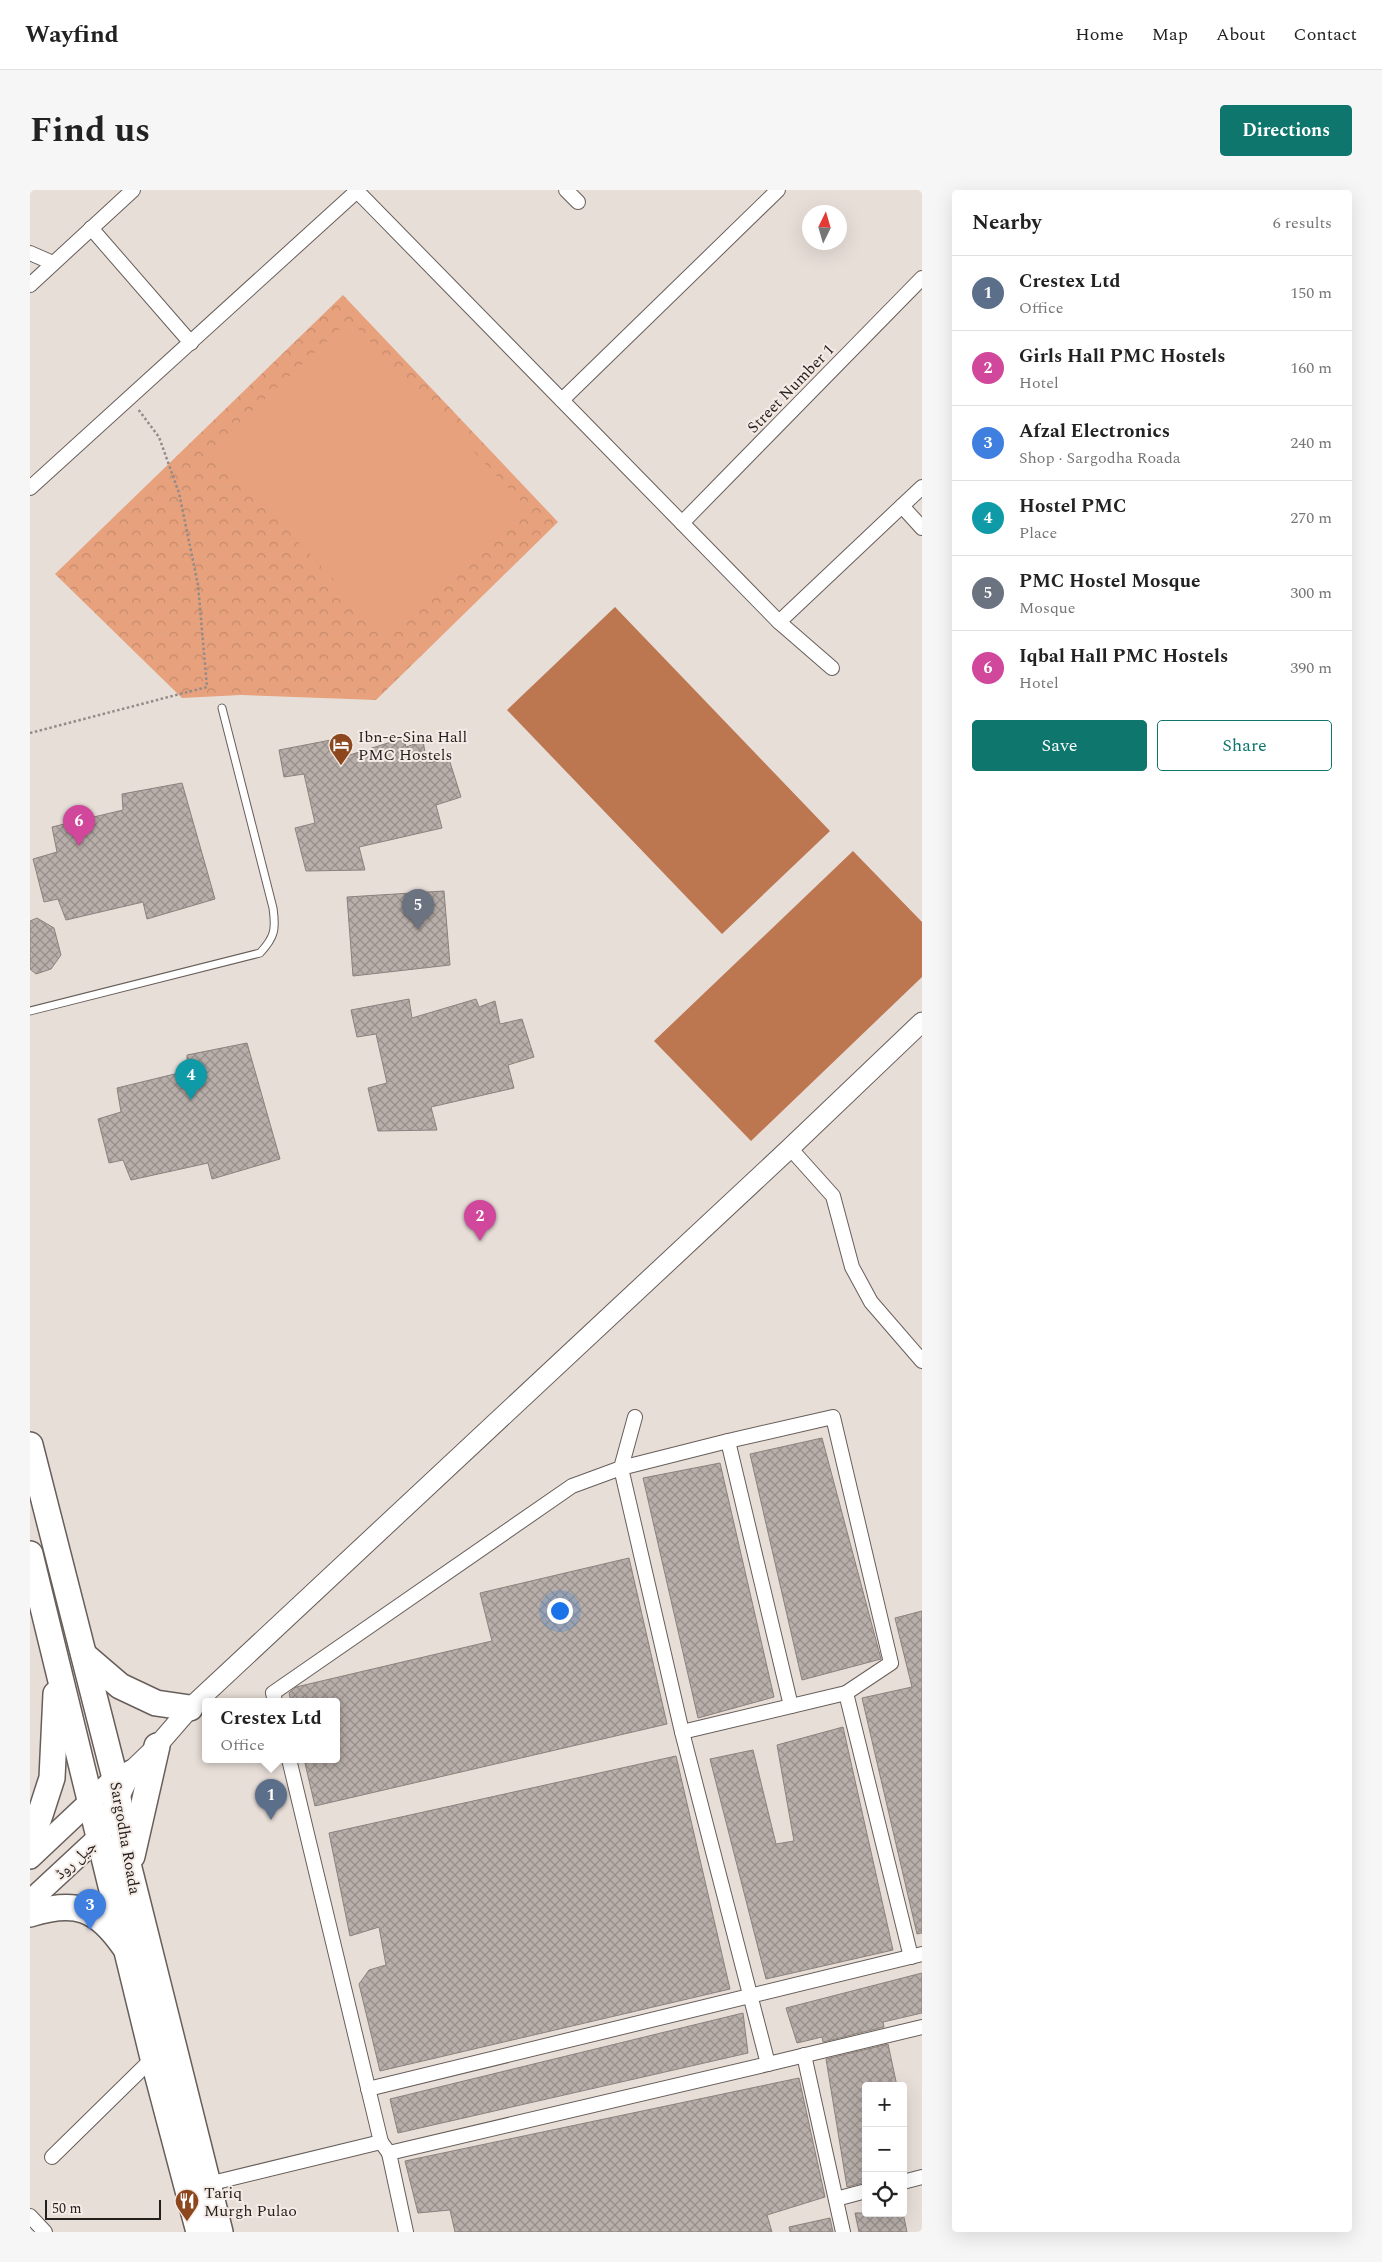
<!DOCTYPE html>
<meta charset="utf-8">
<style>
body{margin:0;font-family:Spectral,"Noto Naskh Arabic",serif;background:#f6f6f6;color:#222}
.controls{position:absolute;right:15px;bottom:15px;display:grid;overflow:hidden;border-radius:5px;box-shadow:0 5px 20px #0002}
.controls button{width:45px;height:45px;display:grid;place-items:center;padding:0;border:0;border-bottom:1px solid #e0e0e0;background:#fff;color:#222;font:25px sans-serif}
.compass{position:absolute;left:772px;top:15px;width:45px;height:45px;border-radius:50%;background:#fff;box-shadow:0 5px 20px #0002;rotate:5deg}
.scale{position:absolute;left:15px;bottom:12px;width:116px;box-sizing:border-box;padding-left:5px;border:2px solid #231f1d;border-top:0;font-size:14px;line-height:18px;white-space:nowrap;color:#231f1d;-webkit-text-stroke:4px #f5ebe6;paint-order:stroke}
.you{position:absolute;left:529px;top:1420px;width:18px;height:18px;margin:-12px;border:4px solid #fff;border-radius:50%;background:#1a73e8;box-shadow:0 0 0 8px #1a73e833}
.badge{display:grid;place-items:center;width:32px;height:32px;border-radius:50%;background:#0f766e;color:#fff;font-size:16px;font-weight:700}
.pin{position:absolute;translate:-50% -41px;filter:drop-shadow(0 1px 2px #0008)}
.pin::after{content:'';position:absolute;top:26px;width:18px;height:15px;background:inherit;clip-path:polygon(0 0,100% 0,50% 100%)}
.popup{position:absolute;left:172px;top:1508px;width:138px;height:65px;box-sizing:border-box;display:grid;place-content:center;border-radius:5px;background:#fff;filter:drop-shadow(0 1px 4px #0005);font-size:16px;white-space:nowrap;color:#767676}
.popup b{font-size:19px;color:#222}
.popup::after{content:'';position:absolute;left:50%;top:100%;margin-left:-10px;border:10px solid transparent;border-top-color:#fff}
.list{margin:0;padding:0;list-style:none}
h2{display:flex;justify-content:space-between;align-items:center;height:65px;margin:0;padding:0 20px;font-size:21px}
h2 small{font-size:16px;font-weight:400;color:#767676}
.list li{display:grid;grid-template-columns:32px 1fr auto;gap:15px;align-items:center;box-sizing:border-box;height:75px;padding:0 20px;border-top:1px solid #e0e0e0}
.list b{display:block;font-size:19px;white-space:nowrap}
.list p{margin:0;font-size:16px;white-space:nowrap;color:#767676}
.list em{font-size:16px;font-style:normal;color:#767676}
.actions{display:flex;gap:10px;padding:15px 20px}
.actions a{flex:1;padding:11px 0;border:1px solid #0f766e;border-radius:5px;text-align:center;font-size:18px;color:#0f766e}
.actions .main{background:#0f766e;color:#fff}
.icon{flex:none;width:28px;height:28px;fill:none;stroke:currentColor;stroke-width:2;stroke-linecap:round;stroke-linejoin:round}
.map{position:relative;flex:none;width:892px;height:2042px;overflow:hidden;border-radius:5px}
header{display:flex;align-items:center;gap:30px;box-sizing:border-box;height:70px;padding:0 25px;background:#fff;border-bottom:1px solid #e0e0e0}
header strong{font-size:24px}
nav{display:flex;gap:28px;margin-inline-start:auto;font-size:18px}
.intro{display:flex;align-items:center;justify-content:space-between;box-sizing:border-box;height:120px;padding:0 30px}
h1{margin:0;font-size:35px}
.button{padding:12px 22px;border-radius:5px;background:#0f766e;color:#fff;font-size:18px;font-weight:700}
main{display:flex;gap:30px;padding:0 30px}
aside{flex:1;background:#fff;border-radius:5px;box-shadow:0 5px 20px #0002}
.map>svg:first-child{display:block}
.park{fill:url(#park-crowns)}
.pitch{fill:#e7a17d}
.water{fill:#bc7650}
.building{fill:url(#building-cross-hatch);stroke:#8b827d}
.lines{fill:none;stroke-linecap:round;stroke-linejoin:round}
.lane-casing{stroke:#675e5a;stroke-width:9}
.street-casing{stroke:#675e5a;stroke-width:16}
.secondary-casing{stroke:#675e5a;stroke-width:21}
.primary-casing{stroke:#675e5a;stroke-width:24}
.highway-casing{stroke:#675e5a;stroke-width:28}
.path{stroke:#928b87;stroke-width:2.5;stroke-dasharray:2.5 2.5;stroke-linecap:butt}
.lane{stroke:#fff;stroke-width:7}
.street{stroke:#fff;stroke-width:14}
.secondary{stroke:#fff;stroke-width:19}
.primary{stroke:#fff;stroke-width:21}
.highway{stroke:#fff;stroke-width:25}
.labels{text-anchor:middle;stroke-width:4;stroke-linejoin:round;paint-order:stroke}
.street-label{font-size:16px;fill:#231f1d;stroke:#f5ebe6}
.poi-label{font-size:16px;fill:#231f1d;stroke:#f5ebe6;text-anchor:start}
</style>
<header>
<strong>Wayfind</strong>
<nav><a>Home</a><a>Map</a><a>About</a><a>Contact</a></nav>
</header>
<div class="intro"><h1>Find us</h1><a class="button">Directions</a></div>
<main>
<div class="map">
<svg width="892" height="2042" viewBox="0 0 892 2042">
<defs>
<pattern id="park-crowns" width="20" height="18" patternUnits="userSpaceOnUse" patternTransform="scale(1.25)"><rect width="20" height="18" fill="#e7a17d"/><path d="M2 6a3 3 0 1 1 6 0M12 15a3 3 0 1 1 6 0" fill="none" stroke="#c68a6c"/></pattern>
<pattern id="building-cross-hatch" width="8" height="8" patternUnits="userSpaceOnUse" patternTransform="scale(1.25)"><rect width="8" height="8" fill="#b9afaa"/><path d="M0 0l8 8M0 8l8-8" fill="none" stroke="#968e8a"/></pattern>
</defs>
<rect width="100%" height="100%" fill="#e8ded8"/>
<polygon class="park" points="313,105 528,332 346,510 211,505 152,508 25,384"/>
<polygon class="pitch" points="320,130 496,317 357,446 181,259"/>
<g class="water">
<polygon points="585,417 800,641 692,744 477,520"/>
<polygon points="823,661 892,732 892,787 721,951 624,851"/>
</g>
<g class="building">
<polygon points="374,548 376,557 393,551 397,573 419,569 431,607 406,615 412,638 329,657 335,680 276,681 265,638 285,633 274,584 254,587 249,560 306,549 310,568"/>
<polygon points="152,593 185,709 117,729 113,712 36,730 28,709 14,712 3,669 27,662 22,637 93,620 92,604"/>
<polygon points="414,701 420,775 323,786 317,707"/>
<polygon points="7,728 24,738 31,765 21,779 6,784 0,779 0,731"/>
<polygon points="379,809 382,828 446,809 449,817 465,811 470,834 492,829 504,867 478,875 484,898 401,917 407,940 348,941 338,898 357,893 346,844 327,847 321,820"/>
<polygon points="217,853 250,969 182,989 178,973 101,990 93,970 79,973 68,929 91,922 87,898 157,881 157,865"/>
<polygon points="792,1248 851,1469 772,1490 720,1264"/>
<polygon points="690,1273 744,1507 668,1528 613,1288"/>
<polygon points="599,1368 637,1534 285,1616 274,1569 306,1569 306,1511 261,1511 259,1503 266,1497 462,1451 450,1403"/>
<polygon points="892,1421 892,1743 887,1744 832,1508 882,1497 865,1428"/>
<polygon points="813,1537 863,1760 736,1789 680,1569 723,1560 746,1654 764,1651 747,1555"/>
<polygon points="646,1566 700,1799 350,1881 329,1794 339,1780 356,1775 349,1737 320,1746 299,1643"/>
<polygon points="892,1783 892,1823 853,1832 854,1837 793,1852 792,1847 767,1853 756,1818"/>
<polygon points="713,1823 718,1863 368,1943 360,1909"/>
<polygon points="858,1854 867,1896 836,1896 836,1992 817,1997 796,1869"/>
<polygon points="769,1888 795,2007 737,2025 742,2042 425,2042 420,2020 388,2023 375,1971"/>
<polygon points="825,2023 873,2023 877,2042 829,2042"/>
<polygon points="800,2028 803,2042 760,2042 759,2037"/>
</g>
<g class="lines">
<defs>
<path id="lane" d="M0 821 230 763C245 747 246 739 243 718L192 518"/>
<g id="street">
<polyline points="536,0 548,12"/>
<polyline points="327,1 749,432 892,297"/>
<polyline points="61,38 161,153"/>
<polyline points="0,63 23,73"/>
<polyline points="0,95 103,0"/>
<polyline points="532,210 748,0"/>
<polyline points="0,298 328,0"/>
<polyline points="872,316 892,338"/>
<polyline points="652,333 892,88"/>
<polyline points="749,432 802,478"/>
<polyline points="760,958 803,1006 822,1077 841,1112 892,1171"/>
<polyline points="245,1511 243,1503 542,1296 591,1278 605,1227"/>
<polyline points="761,1516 698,1251 803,1227 861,1473 816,1503"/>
<polyline points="652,1542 816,1503 881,1767"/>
<polyline points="774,1865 813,2042"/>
<polyline points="738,1874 892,1837"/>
<polyline points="338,1899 892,1764"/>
<polyline points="351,1952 359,1963 738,1874 652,1542 591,1278 698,1251"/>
<polyline points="359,1963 376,2042"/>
<polyline points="22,1967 123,1868"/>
<polyline points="873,1992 892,1987"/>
<polyline points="178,1994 351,1952 259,1569"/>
<polyline points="806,2009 836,2001"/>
<polyline points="0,2026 15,2042"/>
</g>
<polyline id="secondary" points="101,1581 127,1556 160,1518 760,958 892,832"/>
<g id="primary">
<polyline points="0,1668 85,1588 97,1583"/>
<polyline points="0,1711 69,1647 101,1581"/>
</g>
<g id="highway">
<polyline points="0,1255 85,1588 99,1678 190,2042"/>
<polyline points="0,1364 123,1868 169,2042"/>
<polyline points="55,1466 90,1496 126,1513 160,1518"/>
<polyline points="0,1644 9,1628 22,1588 26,1504"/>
<polyline points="102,1666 127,1556"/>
<path d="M0 1724C45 1710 67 1717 94 1756"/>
</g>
</defs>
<use href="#lane" class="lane-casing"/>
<use href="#street" class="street-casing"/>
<use href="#secondary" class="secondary-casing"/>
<use href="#primary" class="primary-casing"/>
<use href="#highway" class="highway-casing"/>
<polyline class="path" points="0,543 177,497 168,395 149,303 129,247 108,219"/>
<use href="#lane" class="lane"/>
<use href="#street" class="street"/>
<use href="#secondary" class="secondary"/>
<use href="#primary" class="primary"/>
<use href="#highway" class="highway"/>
</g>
<defs>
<symbol id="hotel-pin" viewBox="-11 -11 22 30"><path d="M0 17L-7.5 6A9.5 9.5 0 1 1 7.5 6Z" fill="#8d471e" stroke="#f5ebe6"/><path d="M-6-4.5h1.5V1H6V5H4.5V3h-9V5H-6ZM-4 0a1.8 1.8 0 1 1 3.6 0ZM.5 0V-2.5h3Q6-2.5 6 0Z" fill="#fff"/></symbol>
<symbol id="restaurant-pin" viewBox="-11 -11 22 30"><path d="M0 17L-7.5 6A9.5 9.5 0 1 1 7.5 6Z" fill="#8d471e" stroke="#f5ebe6"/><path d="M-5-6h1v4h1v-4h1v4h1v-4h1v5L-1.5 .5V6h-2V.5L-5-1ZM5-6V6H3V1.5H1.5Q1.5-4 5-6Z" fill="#fff"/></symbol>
</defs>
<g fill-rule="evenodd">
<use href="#hotel-pin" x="297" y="541" width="28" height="38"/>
<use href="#restaurant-pin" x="143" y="1997" width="28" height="38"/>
</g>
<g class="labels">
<g class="street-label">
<text transform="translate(760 198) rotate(-46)" y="6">Street Number 1</text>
<text transform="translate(96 1648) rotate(80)" y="6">Sargodha Roada</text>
<text transform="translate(45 1669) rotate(-42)" y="6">جیل روڈ</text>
</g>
<g class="poi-label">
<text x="328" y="552">Ibn-e-Sina Hall<tspan x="328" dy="18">PMC Hostels</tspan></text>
<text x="174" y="2008">Tariq<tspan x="174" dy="18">Murgh Pulao</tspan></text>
</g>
</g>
</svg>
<div class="controls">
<button>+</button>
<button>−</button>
<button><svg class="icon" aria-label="locate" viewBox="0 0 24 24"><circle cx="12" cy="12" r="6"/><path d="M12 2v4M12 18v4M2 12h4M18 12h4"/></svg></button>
</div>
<svg class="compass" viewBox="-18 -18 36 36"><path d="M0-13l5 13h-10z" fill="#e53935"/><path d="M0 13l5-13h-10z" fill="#767676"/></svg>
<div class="scale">50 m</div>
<div class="you"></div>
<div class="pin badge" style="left:241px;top:1630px;background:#5c6f8a">1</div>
<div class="popup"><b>Crestex Ltd</b>Office</div>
<div class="pin badge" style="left:450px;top:1051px;background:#d1479c">2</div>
<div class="pin badge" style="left:60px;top:1740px;background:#3f7fe0">3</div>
<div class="pin badge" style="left:161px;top:910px;background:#0f9aa8">4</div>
<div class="pin badge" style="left:388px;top:740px;background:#6b7280">5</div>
<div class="pin badge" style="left:49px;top:656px;background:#d1479c">6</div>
</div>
<aside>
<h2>Nearby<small>6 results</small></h2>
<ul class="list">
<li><span class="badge" style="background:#5c6f8a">1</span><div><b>Crestex Ltd</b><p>Office</p></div><em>150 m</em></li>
<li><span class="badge" style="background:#d1479c">2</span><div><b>Girls Hall PMC Hostels</b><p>Hotel</p></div><em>160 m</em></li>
<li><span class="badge" style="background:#3f7fe0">3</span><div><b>Afzal Electronics</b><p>Shop · Sargodha Roada</p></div><em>240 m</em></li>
<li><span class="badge" style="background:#0f9aa8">4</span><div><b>Hostel PMC</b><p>Place</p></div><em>270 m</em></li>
<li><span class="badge" style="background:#6b7280">5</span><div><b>PMC Hostel Mosque</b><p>Mosque</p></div><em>300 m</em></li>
<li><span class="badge" style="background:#d1479c">6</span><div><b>Iqbal Hall PMC Hostels</b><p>Hotel</p></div><em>390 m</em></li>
</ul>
<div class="actions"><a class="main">Save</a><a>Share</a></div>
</aside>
</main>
